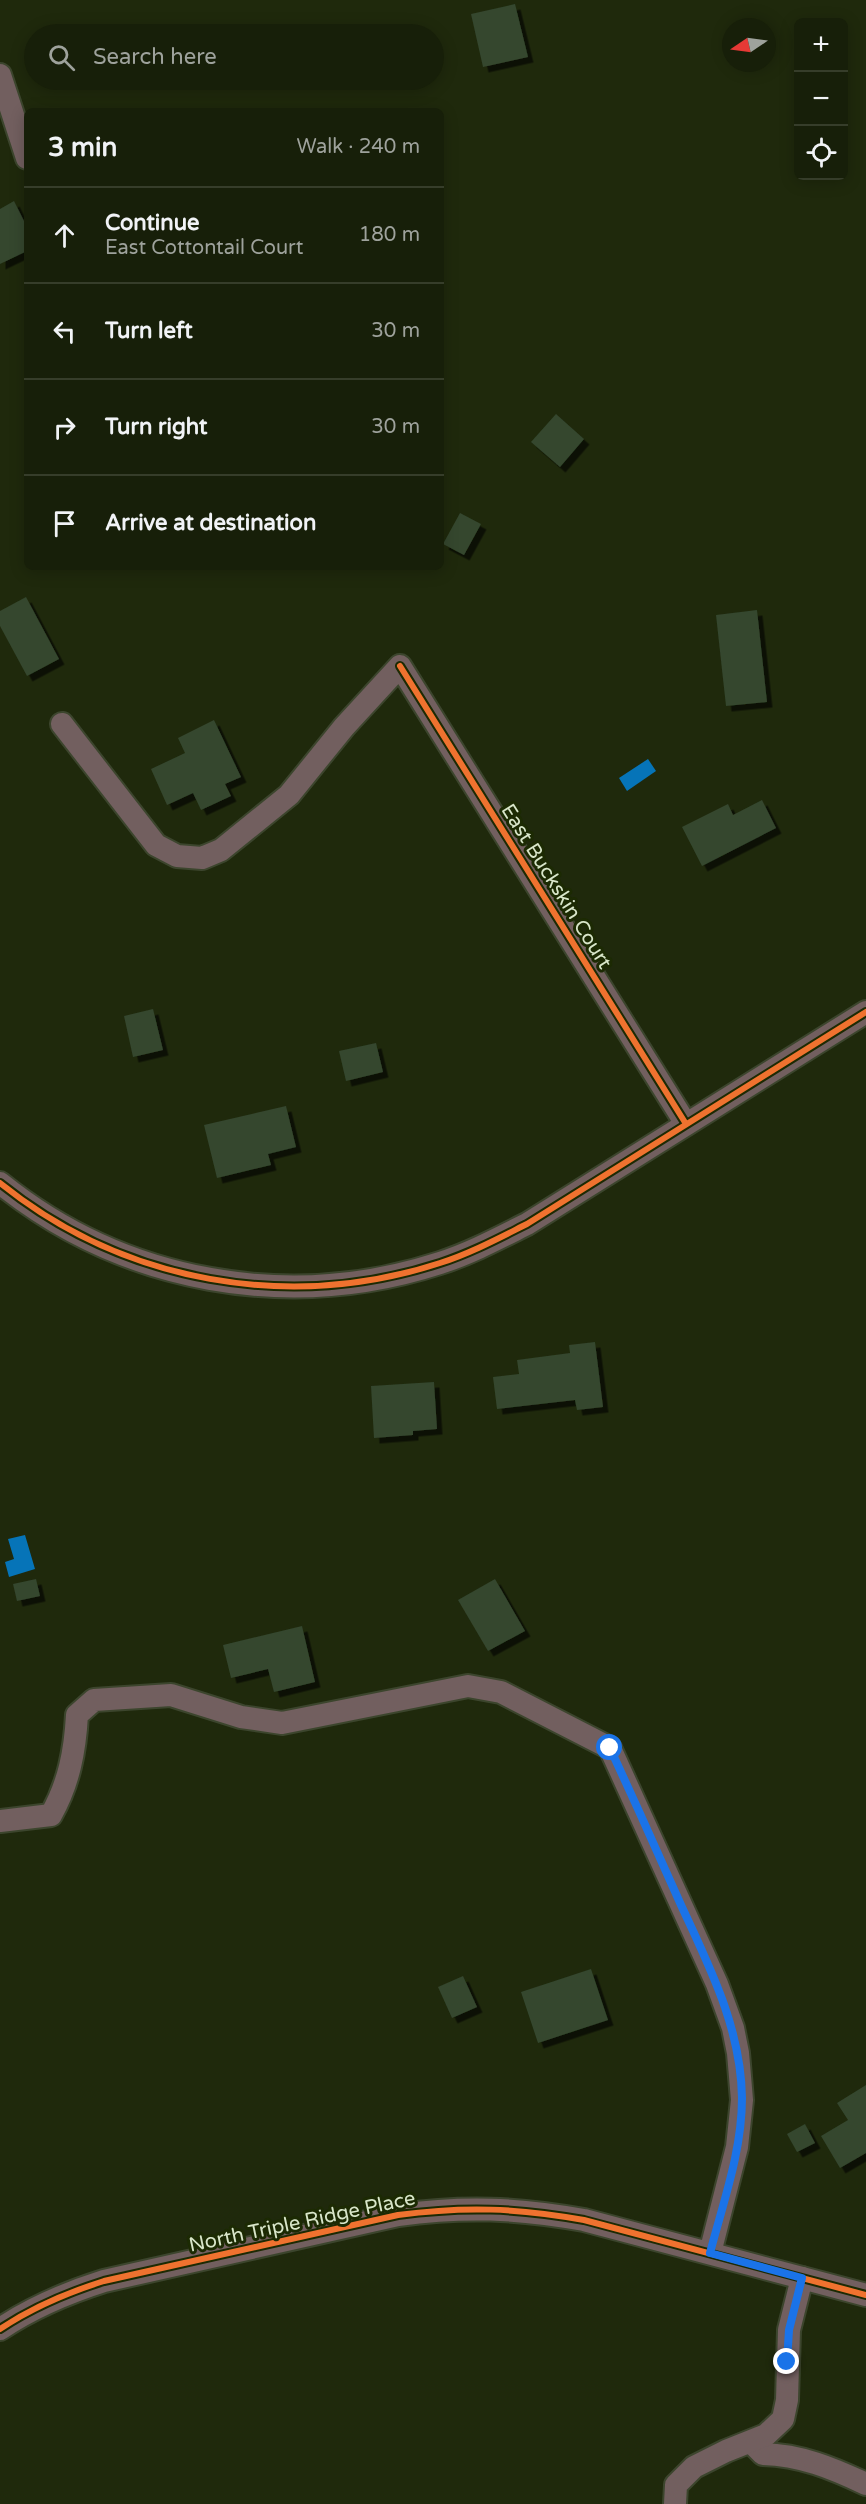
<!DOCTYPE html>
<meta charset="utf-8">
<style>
body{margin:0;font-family:"Varela Round",sans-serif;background:#202712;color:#f1f3f6}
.controls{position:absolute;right:18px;top:18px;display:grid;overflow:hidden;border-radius:9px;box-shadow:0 3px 15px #0003}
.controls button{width:54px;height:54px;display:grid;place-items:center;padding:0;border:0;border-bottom:2px solid #363d2a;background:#171f09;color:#f1f3f6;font:30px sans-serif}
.compass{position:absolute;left:722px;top:18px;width:54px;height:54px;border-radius:50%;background:#171f09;box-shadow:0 3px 15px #0003;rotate:257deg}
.stop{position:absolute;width:18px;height:18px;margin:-14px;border:4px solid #1a73e8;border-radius:50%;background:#fff}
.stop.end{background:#1a73e8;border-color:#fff;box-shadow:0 2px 6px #0008}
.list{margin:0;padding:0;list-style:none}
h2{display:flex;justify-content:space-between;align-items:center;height:78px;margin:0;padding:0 24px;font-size:26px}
h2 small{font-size:20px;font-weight:400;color:#9ea29c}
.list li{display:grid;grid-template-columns:39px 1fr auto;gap:18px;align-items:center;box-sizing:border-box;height:96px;padding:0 24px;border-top:2px solid #363d2a}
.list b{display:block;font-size:22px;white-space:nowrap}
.list p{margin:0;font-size:20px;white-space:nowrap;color:#9ea29c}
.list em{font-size:20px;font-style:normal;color:#9ea29c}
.icon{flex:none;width:33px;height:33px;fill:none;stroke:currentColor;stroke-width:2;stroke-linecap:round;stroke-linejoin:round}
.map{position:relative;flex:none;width:866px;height:2504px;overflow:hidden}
.search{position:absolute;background:#171f09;box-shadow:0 3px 15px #0003;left:24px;top:24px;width:420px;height:66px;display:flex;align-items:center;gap:15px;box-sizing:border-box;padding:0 21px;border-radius:33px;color:#9ea29c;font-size:22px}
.panel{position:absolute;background:#171f09;box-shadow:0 3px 15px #0003;left:24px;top:108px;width:420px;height:462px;border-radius:9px}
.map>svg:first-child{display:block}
.water{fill:#0674b8}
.building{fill:#34462e;filter:url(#shadow)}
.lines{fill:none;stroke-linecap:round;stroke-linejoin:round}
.minor-casing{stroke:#3c452d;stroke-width:26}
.minor{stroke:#725f5f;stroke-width:22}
.cycleway-casing{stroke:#1c2a03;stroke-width:10}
.cycleway{stroke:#ef722f;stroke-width:6}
.route{stroke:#1a73e8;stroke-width:8}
.labels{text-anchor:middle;stroke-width:6;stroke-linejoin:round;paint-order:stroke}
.street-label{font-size:20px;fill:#d9e6ca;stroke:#1c2a03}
</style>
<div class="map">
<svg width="866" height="2504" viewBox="0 0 866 2504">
<defs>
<filter id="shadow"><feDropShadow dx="5.5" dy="5.5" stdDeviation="0" flood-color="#0009"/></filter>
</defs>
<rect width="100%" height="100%" fill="#1f290c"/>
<g class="water">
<polygon points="648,759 656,771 627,791 619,778"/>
<polygon points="25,1535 35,1569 9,1577 5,1562 14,1559 8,1539"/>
</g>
<g class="building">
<polygon points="515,4 528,57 483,67 471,14"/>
<polygon points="14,201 27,227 27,251 0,264 0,209"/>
<polygon points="556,414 584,439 560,467 531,442"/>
<polygon points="460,513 481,524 464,555 443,544"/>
<polygon points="26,597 59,659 27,676 0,626 0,611"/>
<polygon points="757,610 767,702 726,706 716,615"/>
<polygon points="214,720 241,777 225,784 231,796 201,810 193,793 167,805 151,769 185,753 178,738"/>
<polygon points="762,800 776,828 702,866 682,827 728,804 733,815"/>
<polygon points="153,1009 163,1050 133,1057 124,1016"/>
<polygon points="376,1043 383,1072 346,1081 339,1051"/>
<polygon points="286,1106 296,1147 268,1154 271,1165 217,1178 204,1125"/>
<polygon points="595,1342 603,1407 577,1410 575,1400 497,1409 493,1377 519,1374 517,1360 570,1353 569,1345"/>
<polygon points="434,1382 437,1429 413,1431 413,1435 374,1438 371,1386"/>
<polygon points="36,1579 40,1596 17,1601 13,1584"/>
<polygon points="495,1579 525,1631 488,1651 458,1600"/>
<polygon points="302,1626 315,1682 274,1692 268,1669 231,1678 223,1645"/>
<polygon points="591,1969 608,2020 538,2043 521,1992"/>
<polygon points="463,1976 477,2007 452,2018 438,1987"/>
<polygon points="866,2085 866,2153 840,2168 821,2136 848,2120 837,2103"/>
<polygon points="805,2124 815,2143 797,2152 787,2134"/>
</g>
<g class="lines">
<defs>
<g id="minor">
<polyline points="0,75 27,158"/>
<polyline points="62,724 156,845 177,856 202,858 221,850 289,795 344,727 400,666 686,1124"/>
<path d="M0 1183C124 1283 289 1312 440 1263 471 1253 499 1238 527 1224L866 1012"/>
<path d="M0 1821 51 1815C69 1783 75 1751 77 1715L94 1700 171 1695 241 1717 282 1723 468 1686 501 1692 610 1748 717 1984 733 2028 738 2053 742 2100 737 2147 710 2253"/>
<path d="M0 2329C33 2307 66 2293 104 2281L398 2215C465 2206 517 2208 584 2220L866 2295"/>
<path d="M751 2442 763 2454C801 2455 832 2468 866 2484"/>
<polyline points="675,2504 676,2485 694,2467 726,2451 766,2435 783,2419 787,2400 789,2330 802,2278"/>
</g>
</defs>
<use href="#minor" class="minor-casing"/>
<use href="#minor" class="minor"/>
<defs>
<g id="cycleway">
<polyline points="400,666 686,1124"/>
<path d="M0 1183C124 1283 289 1312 440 1263 471 1253 499 1238 527 1224L866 1012"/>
<path d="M0 2329C33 2307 66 2293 104 2281L398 2215C465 2206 517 2208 584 2220L866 2295"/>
</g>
</defs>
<use href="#cycleway" class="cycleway-casing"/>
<use href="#cycleway" class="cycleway"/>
</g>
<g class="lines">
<path class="route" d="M610 1748C634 1800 658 1853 681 1905 710 1968 741 2028 742 2098 742 2151 723 2203 710 2253L802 2278 789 2330 787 2362"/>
</g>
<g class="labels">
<g class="street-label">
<text transform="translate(557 886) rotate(58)" y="7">East Buckskin Court</text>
<text transform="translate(302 2221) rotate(-12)" y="7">North Triple Ridge Place</text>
</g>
</g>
</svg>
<div class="controls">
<button>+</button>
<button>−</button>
<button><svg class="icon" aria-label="locate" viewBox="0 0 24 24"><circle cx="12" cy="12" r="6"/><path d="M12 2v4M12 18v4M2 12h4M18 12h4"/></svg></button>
</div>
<svg class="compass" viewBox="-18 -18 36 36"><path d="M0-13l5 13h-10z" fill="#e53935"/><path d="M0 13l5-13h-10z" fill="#9ea29c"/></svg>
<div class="stop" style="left:610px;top:1748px"></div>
<div class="stop end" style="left:787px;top:2362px"></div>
<div class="search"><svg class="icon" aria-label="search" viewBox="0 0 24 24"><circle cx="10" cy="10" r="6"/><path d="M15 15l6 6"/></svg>Search here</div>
<section class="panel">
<h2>3 min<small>Walk · 240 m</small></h2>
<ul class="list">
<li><svg class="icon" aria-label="ahead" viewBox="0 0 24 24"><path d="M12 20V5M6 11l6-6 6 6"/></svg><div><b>Continue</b><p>East Cottontail Court</p></div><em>180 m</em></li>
<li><svg class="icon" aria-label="left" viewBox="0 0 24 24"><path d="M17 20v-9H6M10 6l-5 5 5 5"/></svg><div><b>Turn left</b></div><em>30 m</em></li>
<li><svg class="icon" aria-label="right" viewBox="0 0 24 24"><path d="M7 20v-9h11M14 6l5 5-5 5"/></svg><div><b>Turn right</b></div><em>30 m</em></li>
<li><svg class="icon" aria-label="arrive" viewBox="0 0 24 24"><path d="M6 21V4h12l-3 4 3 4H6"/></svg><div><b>Arrive at destination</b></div></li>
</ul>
</section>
</div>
